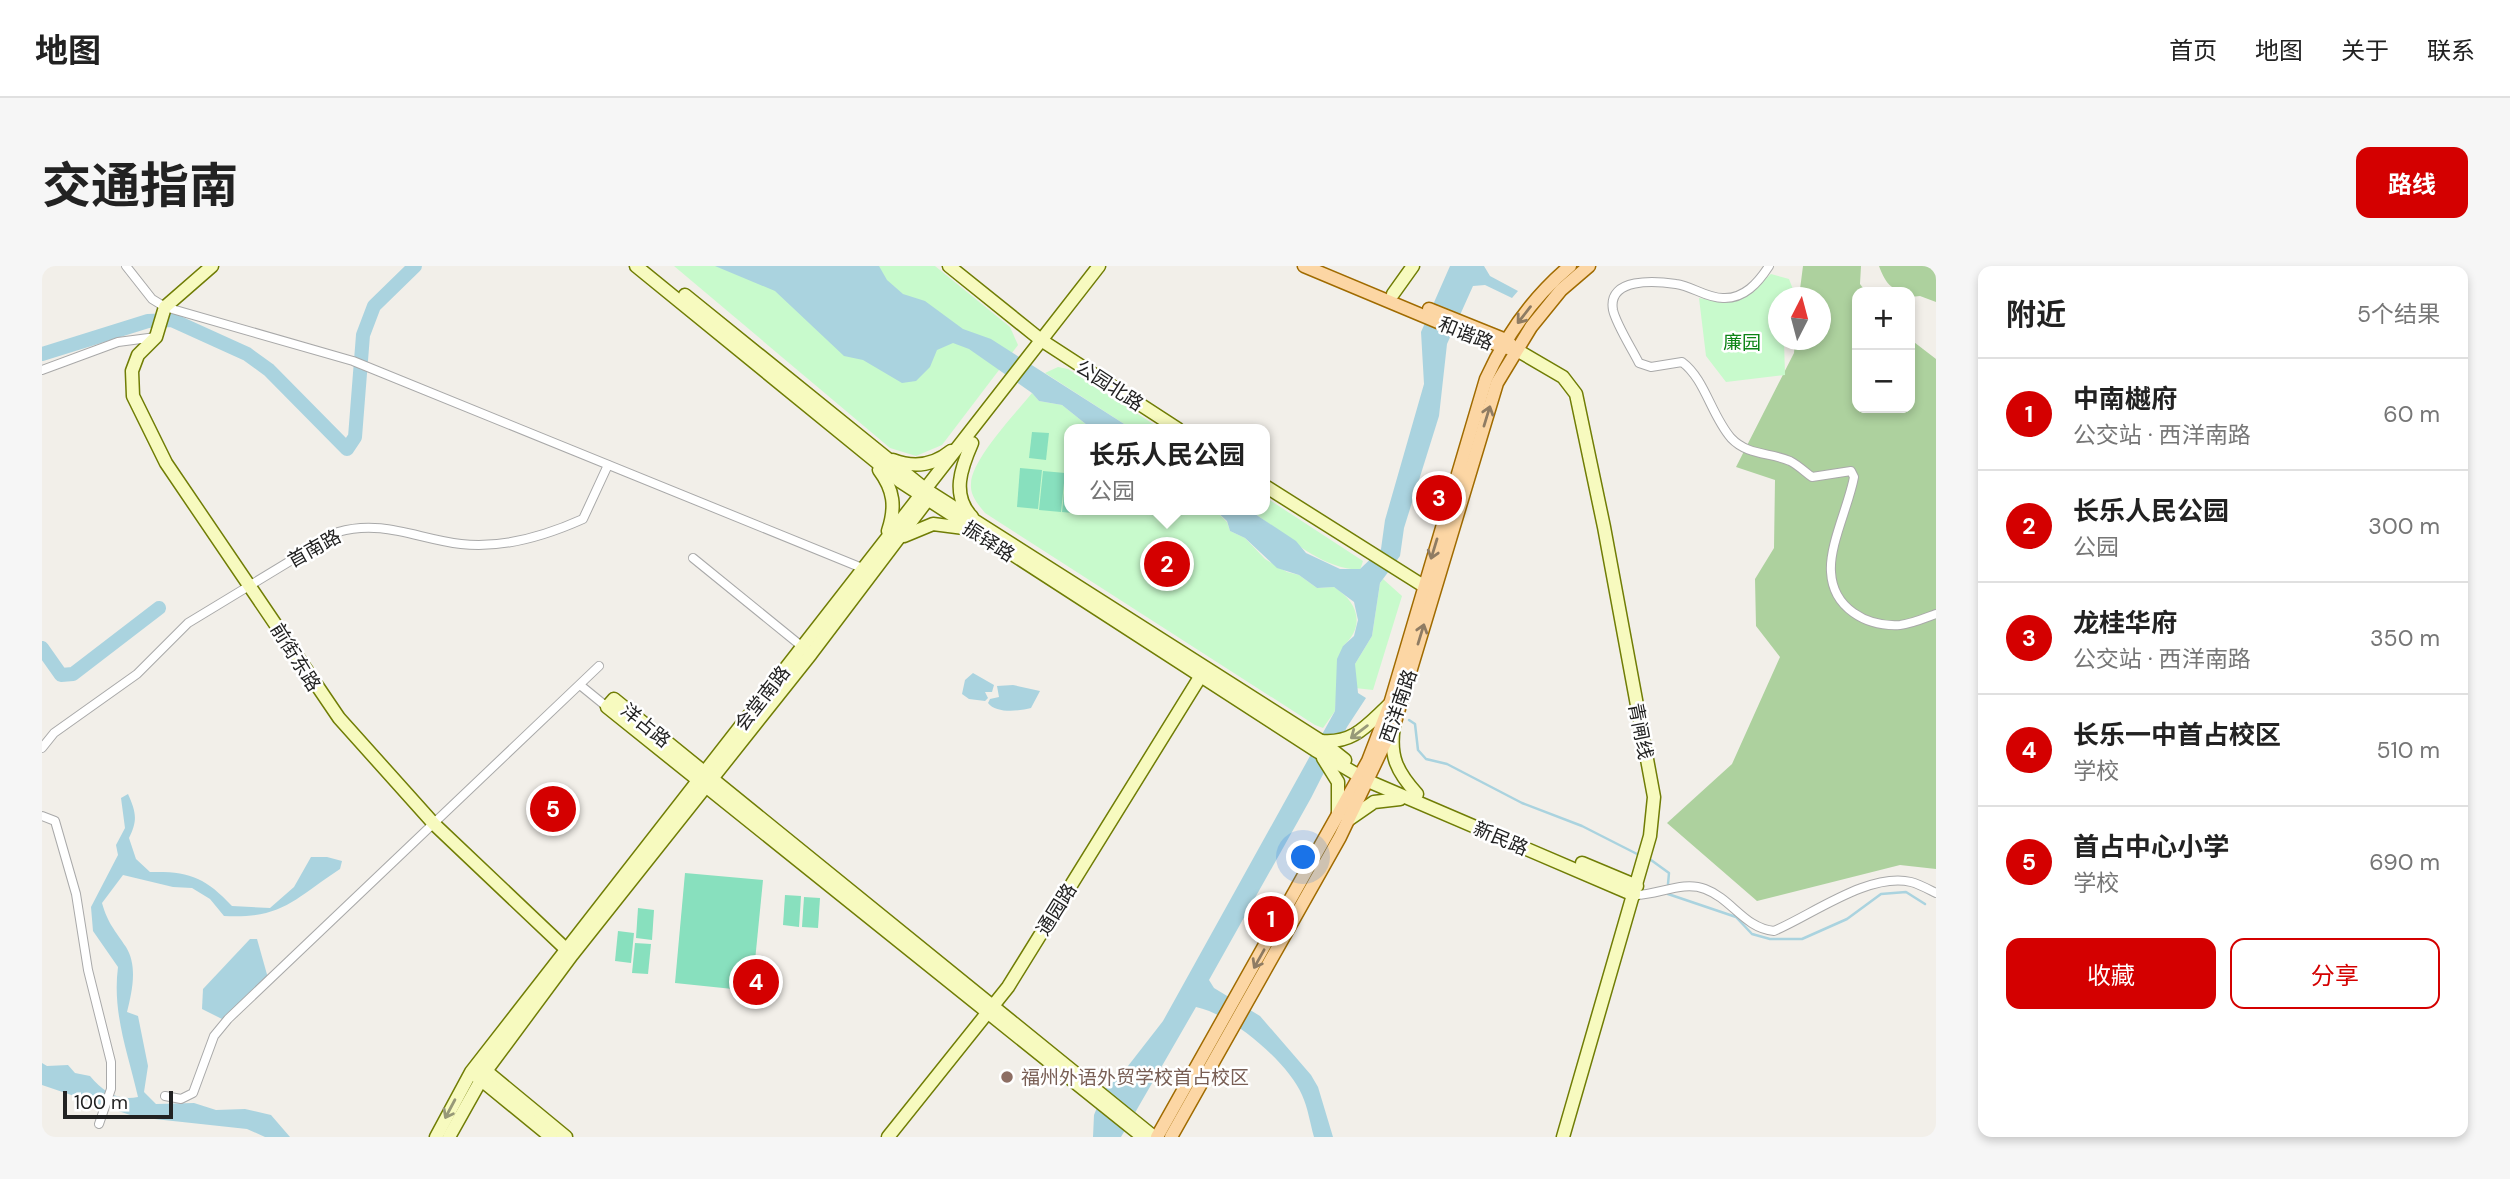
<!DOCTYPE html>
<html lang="zh">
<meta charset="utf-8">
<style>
body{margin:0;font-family:"DM Sans","Noto Sans SC",sans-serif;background:#f6f6f6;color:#222}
.controls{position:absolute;right:21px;top:21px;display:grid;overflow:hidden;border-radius:14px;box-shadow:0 4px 10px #0003}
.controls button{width:63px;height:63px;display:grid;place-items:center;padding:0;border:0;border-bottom:2px solid #e0e0e0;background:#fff;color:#222;font:35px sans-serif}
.compass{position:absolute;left:1726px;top:21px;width:63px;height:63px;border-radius:50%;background:#fff;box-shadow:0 4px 10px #0003;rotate:6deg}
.scale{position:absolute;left:21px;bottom:18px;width:110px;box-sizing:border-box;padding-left:7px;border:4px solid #222;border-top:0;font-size:19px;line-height:24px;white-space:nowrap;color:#222;-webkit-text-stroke:5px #fff;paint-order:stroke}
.you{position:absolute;left:1262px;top:592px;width:24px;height:24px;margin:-18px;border:5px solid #fff;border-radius:50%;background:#1a73e8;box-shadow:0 0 0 10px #1a73e833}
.badge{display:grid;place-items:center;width:46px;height:46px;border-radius:50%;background:#d40000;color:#fff;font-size:23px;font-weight:700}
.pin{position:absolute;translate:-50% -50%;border:4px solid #fff;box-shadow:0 2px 7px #0006}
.popup{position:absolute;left:1022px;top:158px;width:206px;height:91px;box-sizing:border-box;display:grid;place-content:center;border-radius:14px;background:#fff;filter:drop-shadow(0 2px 5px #0005);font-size:23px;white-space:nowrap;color:#767676}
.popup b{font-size:26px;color:#222}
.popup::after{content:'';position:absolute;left:50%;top:100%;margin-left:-14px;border:14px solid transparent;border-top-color:#fff}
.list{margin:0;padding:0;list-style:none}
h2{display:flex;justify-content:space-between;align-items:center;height:91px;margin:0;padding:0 28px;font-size:30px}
h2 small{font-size:23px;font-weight:400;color:#767676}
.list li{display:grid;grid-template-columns:46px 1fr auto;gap:21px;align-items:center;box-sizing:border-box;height:112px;padding:0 28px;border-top:2px solid #e0e0e0}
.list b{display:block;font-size:26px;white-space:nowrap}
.list p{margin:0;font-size:23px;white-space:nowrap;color:#767676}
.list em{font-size:23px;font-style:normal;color:#767676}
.actions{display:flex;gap:14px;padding:21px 28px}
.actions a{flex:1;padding:16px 0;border:2px solid #d40000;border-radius:14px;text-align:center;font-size:24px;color:#d40000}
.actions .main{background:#d40000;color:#fff}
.map{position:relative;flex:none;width:1894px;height:871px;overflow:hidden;border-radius:14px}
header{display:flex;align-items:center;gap:42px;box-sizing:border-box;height:98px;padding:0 35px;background:#fff;border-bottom:2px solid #e0e0e0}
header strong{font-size:33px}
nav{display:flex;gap:38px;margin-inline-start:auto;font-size:24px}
.intro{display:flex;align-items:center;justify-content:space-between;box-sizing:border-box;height:168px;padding:0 42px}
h1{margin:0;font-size:49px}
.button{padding:18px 32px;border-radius:14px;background:#d40000;color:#fff;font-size:24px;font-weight:700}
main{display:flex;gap:42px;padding:0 42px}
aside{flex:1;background:#fff;border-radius:14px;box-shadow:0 4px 10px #0003}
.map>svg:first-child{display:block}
.forest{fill:#add19e}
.park{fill:#c8facc}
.pitch{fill:#88e0be}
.water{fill:#aad3df}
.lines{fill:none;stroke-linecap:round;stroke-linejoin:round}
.stream{stroke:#aad3df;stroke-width:2.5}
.river{stroke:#aad3df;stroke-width:14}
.street-casing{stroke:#a9a9a9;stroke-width:10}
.secondary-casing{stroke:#707d05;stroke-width:15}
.primary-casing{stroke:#a06b00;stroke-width:15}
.street{stroke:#fff;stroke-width:8}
.secondary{stroke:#f7fabf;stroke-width:12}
.primary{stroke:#fcd6a4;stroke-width:12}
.oneway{stroke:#8f7c63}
.oneway2{stroke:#979978}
.education-dot{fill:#8d6e63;stroke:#fff;stroke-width:2.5}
.labels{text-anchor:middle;stroke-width:5;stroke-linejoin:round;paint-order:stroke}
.street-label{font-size:19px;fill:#222;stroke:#fff}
.park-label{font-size:19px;fill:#0c8416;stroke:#fff}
.education-label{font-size:19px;fill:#785e54;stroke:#fff;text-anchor:start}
</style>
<header>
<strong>地图</strong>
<nav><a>首页</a><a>地图</a><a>关于</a><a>联系</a></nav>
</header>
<div class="intro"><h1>交通指南</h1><a class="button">路线</a></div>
<main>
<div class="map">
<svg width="1894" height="871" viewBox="0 0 1894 871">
<rect width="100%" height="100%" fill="#f2efe9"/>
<g class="forest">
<polygon points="1761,0 1819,0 1818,18 1824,26 1815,26 1815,142 1868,142 1868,73 1894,93 1894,603 1858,599 1715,635 1625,557 1690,498 1738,391 1714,360 1713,313 1732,282 1733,214 1694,201 1752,87 1753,74 1778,74 1778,32 1757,31"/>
<path d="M1837 0H1894V36L1878 30 1868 31V26C1849 26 1843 16 1837 0Z"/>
</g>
<g class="park">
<polygon points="632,0 893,0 968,61 976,79 900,179 874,190 848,182"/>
<path d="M1729 8 1747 13 1754 31 1736 32V74H1742L1743 109 1684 116 1664 90 1657 32C1694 40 1702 33 1729 8Z"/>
<polygon points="1016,101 1026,103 1119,163 1090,163 1003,107"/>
<path d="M990 127 997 135 1020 139 1050 163H1027V244H1173L1185 256 1188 265 1203 272 1223 293 1245 306 1257 309 1275 322 1292 321C1316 336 1324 360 1301 380L1313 398 1330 370 1338 317 1341 313 1360 330 1331 424 1295 420 1293 445 1281 462 1273 459 943 247C936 238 928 230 929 218 929 194 974 147 990 127Z"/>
<path d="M1223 231 1321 295 1318 304C1272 301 1245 267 1207 244H1223Z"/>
</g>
<g class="pitch">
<polygon points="990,166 1007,167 1004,194 987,192"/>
<polygon points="978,202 1000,204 996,243 975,241"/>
<polygon points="1001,205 1023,207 1019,246 997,244"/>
<polygon points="1024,208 1027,208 1027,244 1042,244 1042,248 1020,246"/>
<polygon points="643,607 721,614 710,725 633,717"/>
<polygon points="743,629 759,630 757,661 741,659"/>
<polygon points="762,631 778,632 776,662 760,661"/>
<polygon points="596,642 612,644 610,674 594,672"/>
<polygon points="576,665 592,667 589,697 573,695"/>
<polygon points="593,677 609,678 606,708 590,707"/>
</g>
<g class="water">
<polygon points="673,0 837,0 845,14 861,28 883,35 921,63 949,73 1090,163 1050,163 1020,139 997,135 990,127 927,83 911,77 895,84 888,101 874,115 860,117 821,94 802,90 733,25"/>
<path d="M1408 0H1442L1448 10 1476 25 1470 32 1443 19 1431 20 1405 78 1397 150 1362 262 1358 290 1338 317 1330 370 1313 398 1316 427 1324 432 1305 461 1269 532 1167 714 1172 722 1218 750 1269 809 1276 821 1291 871H1272C1268 857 1266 842 1260 829 1246 796 1189 748 1154 741L1079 871H1051L1052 849 1062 824 1079 809 1121 755 1293 445 1295 393 1301 380 1312 370 1316 354 1312 336 1292 321 1275 322 1257 309 1235 302 1203 272 1188 265 1185 255 1173 244H1207L1254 275 1264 287 1298 303H1318L1339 283 1343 254 1382 118 1379 66Z"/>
<polygon points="931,407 952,419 950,426 943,426 946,432 943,435 927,433 920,428 923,414"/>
<path d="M971 419 998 425 989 442C978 445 954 448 946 437L948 433 957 431 955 420Z"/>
<path d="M86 528C94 546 96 554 87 572L94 593 108 606C147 605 163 611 190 640L228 642 252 621 269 591H285L300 595 298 603C252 633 241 653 182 650L168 633 150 622 131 621 81 609 60 637C66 658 73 664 84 681 96 700 90 726 85 746L96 750 106 800 102 826 114 838 152 837 174 844 203 843 229 849 248 871H223L205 863 94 851 0 819V797L5 800 26 799 33 807 48 810C61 826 76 835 96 831 86 787 70 747 76 701L51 665 49 641 76 589 74 579 83 562 79 532Z"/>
<polygon points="208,673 215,673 226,712 180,753 160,743 161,723"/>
</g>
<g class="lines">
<g class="stream">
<polyline points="1367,454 1373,458 1376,484 1384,493 1405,498 1480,537 1540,560 1597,589"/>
<polyline points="1609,594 1627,607 1626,618"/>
<polyline points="1626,628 1694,651 1710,668 1728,673 1760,673 1805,653 1839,628 1864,626 1883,638"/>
</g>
<g class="river">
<polyline points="0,88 106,55 130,54 205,88 227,104 305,183 313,171 321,69 332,40 373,0"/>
<polyline points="0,382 19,409 31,408 117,342"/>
</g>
<defs>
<g id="street">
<polyline points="84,0 110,33 123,41 311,95 825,304"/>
<path d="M1727 0C1716 17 1702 33 1681 32 1664 32 1650 20 1634 18 1614 15 1565 11 1571 44 1574 58 1590 83 1597 97L1609 101 1640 96C1663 113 1669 149 1689 172 1706 190 1728 186 1748 195 1756 199 1763 206 1770 211L1809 205 1812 211C1807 239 1787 279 1789 306 1791 342 1824 361 1858 359 1869 358 1883 352 1894 348"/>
<polyline points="0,104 76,76 114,71"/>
<polyline points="651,292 763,383"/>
<polyline points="538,419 565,441"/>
<path d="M0 482 12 467 95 408 146 357 296 266C340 253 376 273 419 278 461 283 503 270 541 253L566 199"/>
<polyline points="0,550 13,555 34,628 46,704 69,796 69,823 57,858"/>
<path d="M1592 629C1615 630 1640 614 1663 623 1690 633 1702 662 1732 665 1770 649 1827 606 1869 616 1877 618 1886 623 1894 627"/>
<polyline points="123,830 139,833 151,827 172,770 186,753 557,400"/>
</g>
<g id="secondary">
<polyline points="170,0 123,41 114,71 96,89 90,105 91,130 124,197 297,452 392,558 528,687"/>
<polyline points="594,0 859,216 1273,484 1326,515 1592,629"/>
<polyline points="907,0 999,74 1136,163"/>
<polyline points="1351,28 1371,0"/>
<polyline points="643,29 883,223 1279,475 1303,494"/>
<polyline points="1473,83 1521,111 1534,128 1562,261 1612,531 1608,570 1521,871"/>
<path d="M930 177C919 202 909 229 930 251"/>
<path d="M851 194C872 202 892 199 909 185"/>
<path d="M837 204C852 224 854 241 846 265"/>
<polyline points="1223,220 1380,319"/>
<polyline points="862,270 891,258 922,262"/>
<path d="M1352 460C1347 490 1355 506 1375 528"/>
<path d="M1279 475C1312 478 1325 459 1348 438"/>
<polyline points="1281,492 1296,516 1296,549"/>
<polyline points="1306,554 1332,536 1358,533"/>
<polyline points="1540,597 1595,620"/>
<polyline points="438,800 524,871"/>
<polyline points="432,808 509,871"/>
<polyline points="394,871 429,806 1057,0"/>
<polyline points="407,871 444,805 530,689 769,388 890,228"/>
<polyline points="846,871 966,721 1163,403"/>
<polyline points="1101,871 565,441 572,433 1112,871"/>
</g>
<g id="primary">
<polyline points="1262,0 1427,69 1466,82"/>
<polyline points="1387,43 1464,74 1469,79"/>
<path d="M1115 871 1326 495 1348 438 1444 113C1464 69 1491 31 1528 0"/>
<polyline points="1129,871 1298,571 1353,456 1455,117 1489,61 1519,24 1547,0"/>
</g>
</defs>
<use href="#street" class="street-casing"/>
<use href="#secondary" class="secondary-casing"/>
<use href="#primary" class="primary-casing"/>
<use href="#street" class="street"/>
<use href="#secondary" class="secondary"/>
<use href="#primary" class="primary"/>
</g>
<defs><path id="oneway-shaft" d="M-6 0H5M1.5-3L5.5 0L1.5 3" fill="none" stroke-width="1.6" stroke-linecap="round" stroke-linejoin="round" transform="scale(1.75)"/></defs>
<g class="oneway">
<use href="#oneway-shaft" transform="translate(1482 49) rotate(128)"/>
<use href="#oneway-shaft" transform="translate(1445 150) rotate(-73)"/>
<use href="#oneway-shaft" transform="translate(1392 283) rotate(107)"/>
<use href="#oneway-shaft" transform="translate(1379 368) rotate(-73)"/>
<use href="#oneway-shaft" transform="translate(1217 693) rotate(119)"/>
</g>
<g class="oneway2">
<use href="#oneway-shaft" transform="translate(1317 466) rotate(143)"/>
<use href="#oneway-shaft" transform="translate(408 843) rotate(118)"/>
</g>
<circle class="education-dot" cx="965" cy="811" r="7"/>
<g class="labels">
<g class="street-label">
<text transform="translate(1424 67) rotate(22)" y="7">和谐路</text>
<text transform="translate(1068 119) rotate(33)" y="7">公园北路</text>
<text transform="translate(947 275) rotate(33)" y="7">振铎路</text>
<text transform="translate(272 282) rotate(-29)" y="7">首南路</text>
<text transform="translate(254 391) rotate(58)" y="7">前街东路</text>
<text transform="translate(720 432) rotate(-52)" y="7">会堂南路</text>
<text transform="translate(1356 440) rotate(-71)" y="7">西洋南路</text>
<text transform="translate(604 459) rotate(39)" y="7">洋占路</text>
<text transform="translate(1599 465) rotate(79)" y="7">青闸线</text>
<text transform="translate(1459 572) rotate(23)" y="7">新民路</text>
<text transform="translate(1014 643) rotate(-58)" y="7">通园路</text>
</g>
<g class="park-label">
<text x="1700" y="83">廉园</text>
</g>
<g class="education-label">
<text x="979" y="818">福州外语外贸学校首占校区</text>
</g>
</g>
</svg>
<div class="controls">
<button>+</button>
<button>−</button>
</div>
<svg class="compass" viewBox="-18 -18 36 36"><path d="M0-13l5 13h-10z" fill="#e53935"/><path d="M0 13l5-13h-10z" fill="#767676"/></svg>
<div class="scale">100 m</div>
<div class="you"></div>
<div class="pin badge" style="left:1229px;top:653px">1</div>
<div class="pin badge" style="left:1125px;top:298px">2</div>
<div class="popup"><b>长乐人民公园</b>公园</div>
<div class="pin badge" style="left:1397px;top:232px">3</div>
<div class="pin badge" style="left:714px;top:716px">4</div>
<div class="pin badge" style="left:511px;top:543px">5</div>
</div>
<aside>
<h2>附近<small>5个结果</small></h2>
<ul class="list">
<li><span class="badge">1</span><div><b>中南樾府</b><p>公交站 · 西洋南路</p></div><em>60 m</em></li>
<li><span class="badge">2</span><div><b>长乐人民公园</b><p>公园</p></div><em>300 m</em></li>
<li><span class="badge">3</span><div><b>龙桂华府</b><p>公交站 · 西洋南路</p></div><em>350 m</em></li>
<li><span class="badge">4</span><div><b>长乐一中首占校区</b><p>学校</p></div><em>510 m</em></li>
<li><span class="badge">5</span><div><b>首占中心小学</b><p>学校</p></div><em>690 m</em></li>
</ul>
<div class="actions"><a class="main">收藏</a><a>分享</a></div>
</aside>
</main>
